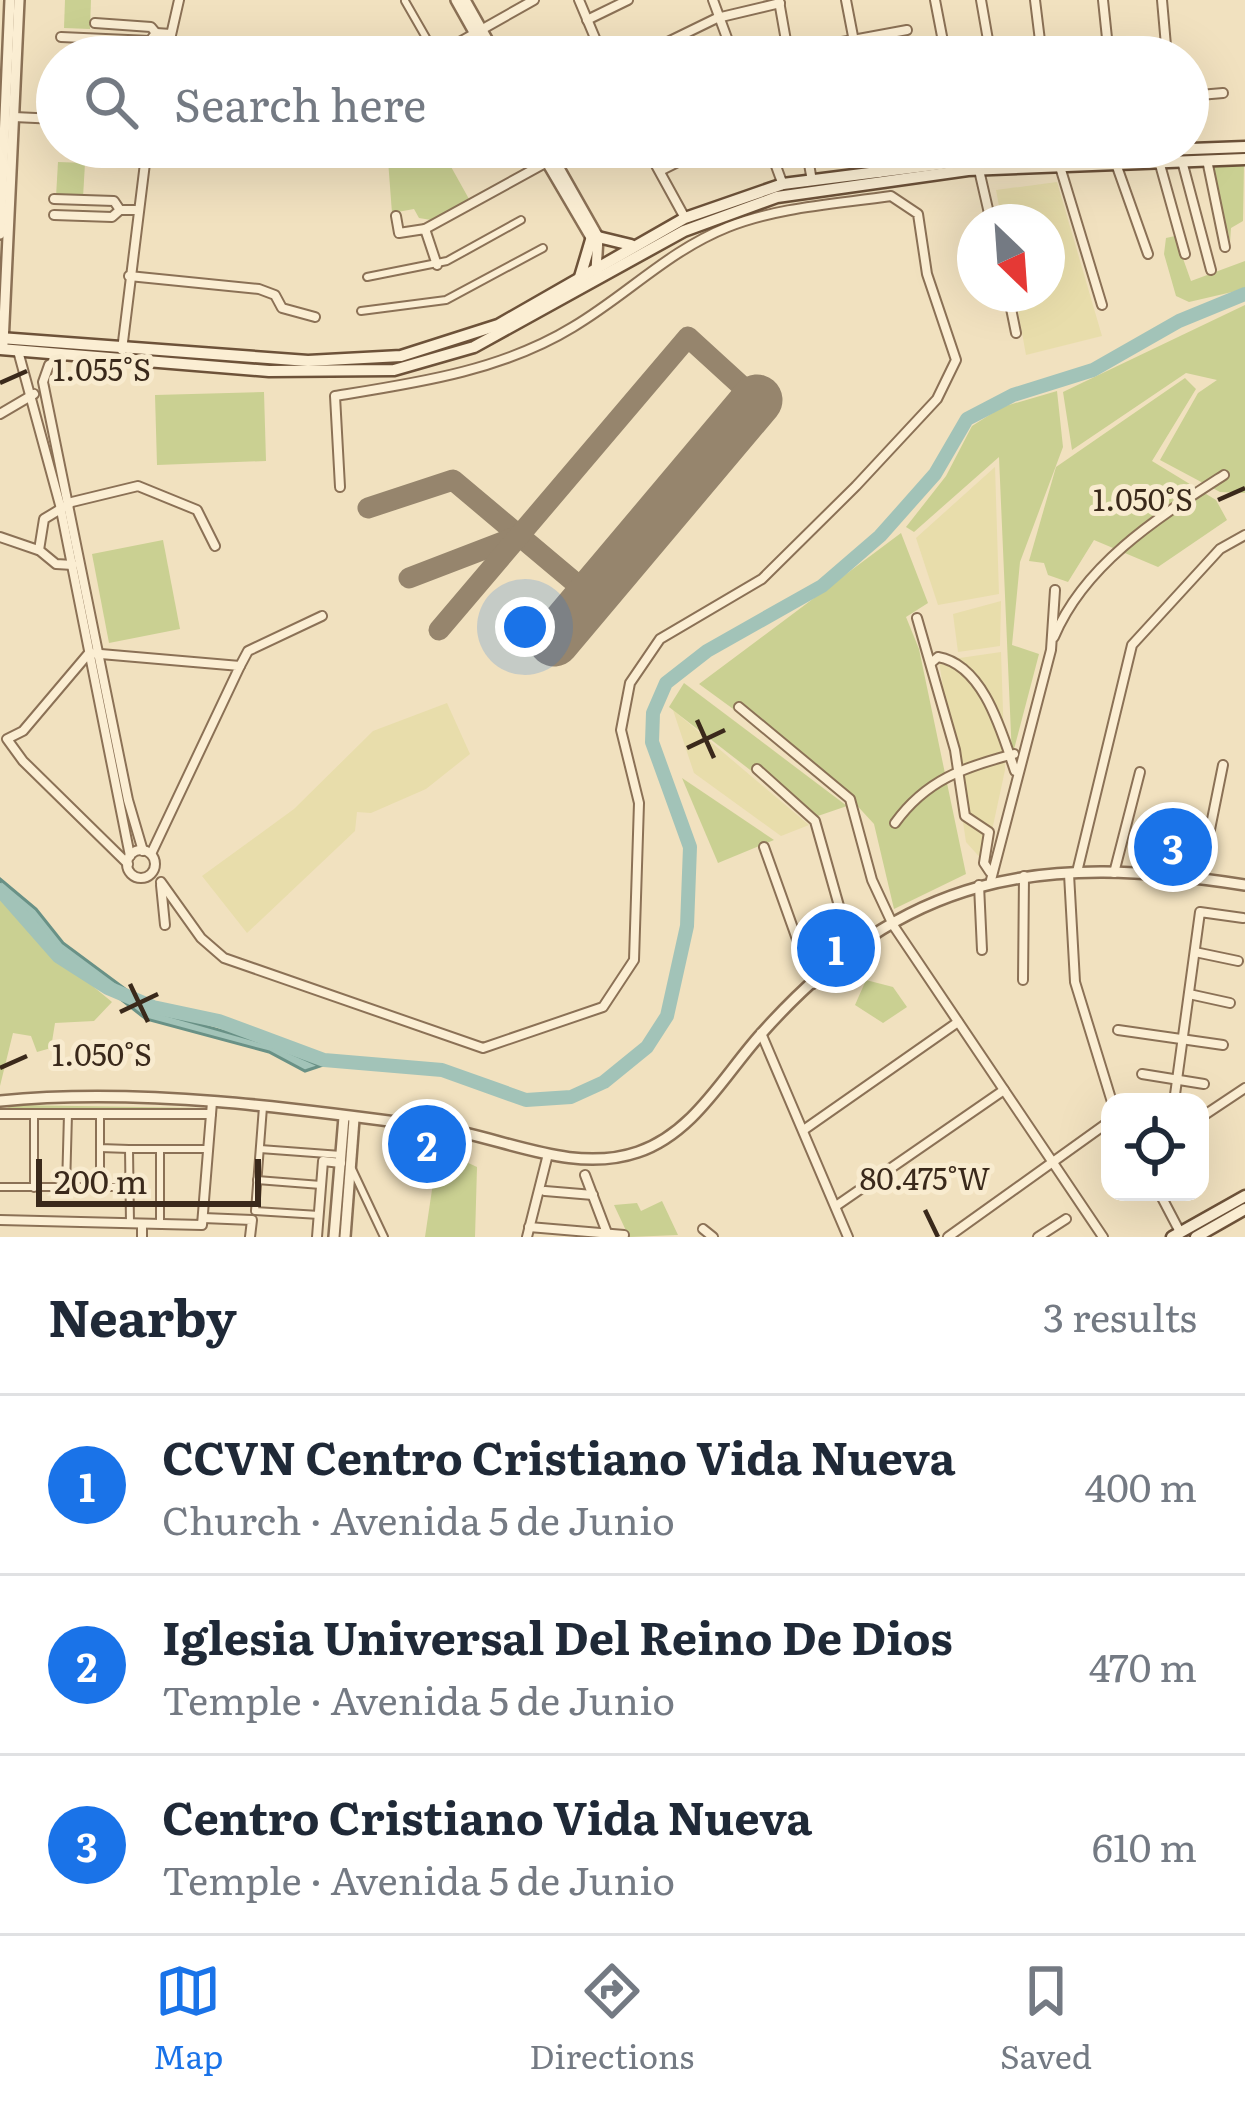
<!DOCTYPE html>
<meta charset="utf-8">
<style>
body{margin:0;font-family:Literata,serif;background:#f6f6f7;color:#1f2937}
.controls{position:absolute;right:36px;bottom:36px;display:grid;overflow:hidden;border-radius:24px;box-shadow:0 12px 48px #0002}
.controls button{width:108px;height:108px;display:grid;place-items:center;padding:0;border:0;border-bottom:3px solid #e0e1e3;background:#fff;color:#1f2937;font:60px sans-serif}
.compass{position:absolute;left:957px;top:204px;width:108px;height:108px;border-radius:50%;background:#fff;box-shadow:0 12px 48px #0002;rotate:155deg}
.scale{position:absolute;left:36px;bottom:30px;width:225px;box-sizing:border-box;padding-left:12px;border:6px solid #3a291b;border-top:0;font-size:33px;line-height:42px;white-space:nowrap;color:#3a291b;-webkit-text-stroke:9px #f8ebcf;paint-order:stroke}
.you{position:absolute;left:525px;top:627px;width:42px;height:42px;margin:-30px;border:9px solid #fff;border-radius:50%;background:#1a73e8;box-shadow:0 0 0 18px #1a73e833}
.badge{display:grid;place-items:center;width:78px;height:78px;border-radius:50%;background:#1a73e8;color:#fff;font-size:39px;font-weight:700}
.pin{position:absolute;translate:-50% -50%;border:6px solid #fff;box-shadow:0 3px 12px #0006}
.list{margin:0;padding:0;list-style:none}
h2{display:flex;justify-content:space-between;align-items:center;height:156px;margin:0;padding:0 48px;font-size:51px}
h2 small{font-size:39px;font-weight:400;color:#747a83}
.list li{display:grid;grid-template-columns:78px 1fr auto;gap:36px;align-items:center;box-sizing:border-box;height:180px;padding:0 48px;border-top:3px solid #e0e1e3}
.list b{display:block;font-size:45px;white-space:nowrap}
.list p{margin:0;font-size:39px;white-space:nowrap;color:#747a83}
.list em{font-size:39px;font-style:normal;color:#747a83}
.icon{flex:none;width:66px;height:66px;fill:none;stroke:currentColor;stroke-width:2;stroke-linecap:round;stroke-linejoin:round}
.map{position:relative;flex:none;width:1245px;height:1237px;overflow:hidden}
.search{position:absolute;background:#fff;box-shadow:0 12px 48px #0002;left:36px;right:36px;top:36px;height:132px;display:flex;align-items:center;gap:30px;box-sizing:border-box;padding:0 42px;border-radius:66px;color:#747a83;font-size:45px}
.sheet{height:696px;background:#fff}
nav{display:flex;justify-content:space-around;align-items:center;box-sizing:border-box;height:168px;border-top:3px solid #e0e1e3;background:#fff;font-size:33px;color:#747a83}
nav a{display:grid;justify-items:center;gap:6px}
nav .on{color:#1a73e8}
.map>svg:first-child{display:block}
.farmland{fill:#e8ddab}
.green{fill:#cad092}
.water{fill:#a2c3b8;stroke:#699186;stroke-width:3}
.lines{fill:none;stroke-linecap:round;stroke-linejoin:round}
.river{stroke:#a2c3b8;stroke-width:14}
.taxiway{stroke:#96856d;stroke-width:21}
.runway{stroke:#96856d;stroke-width:51}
.pedestrian-casing{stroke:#8b7156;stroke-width:10}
.minor-casing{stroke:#8b7156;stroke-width:12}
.tertiary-casing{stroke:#8b7156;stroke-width:14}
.secondary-casing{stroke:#6d5239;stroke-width:15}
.pedestrian{stroke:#fbeed3;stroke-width:6}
.minor{stroke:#fbeed3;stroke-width:8}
.tertiary{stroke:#fbeed3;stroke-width:9}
.secondary{stroke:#fbeed3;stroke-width:10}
.ticks{fill:none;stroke:#3a291b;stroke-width:4.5}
.ticks-label{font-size:30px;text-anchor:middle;fill:#3a291b;stroke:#f8ebcf;stroke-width:10;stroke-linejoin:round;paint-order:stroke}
</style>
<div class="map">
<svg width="1245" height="1237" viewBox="0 0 1245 1237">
<rect width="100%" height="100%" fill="#f1e1bf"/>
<g class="farmland">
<polygon points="1057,182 1102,336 1026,355 1015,294 1047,294 1047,222 1002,222 996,190"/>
<polygon points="995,467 999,594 938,605 916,538"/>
<polygon points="1001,601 1000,646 958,652 953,614"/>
<polygon points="1001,652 1005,770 985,863 966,842 939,661"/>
<polygon points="447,703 470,754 426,789 371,813 357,812 355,831 247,933 202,876 294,809 373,731"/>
<polygon points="673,710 809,825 781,836 694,773"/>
</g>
<g class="green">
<polygon points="65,0 91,0 90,29 64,28"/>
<polygon points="387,147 440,147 469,199 431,220 419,218 414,209 392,213"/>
<polygon points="58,162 85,163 83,198 56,197"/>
<polygon points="1244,163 1243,221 1231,228 1230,243 1228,231 1221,228 1213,167"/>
<polygon points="1175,236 1191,281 1245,261 1245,289 1189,302 1176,296 1164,254 1166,238"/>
<polygon points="1245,305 1245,493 1220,492 1160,460 1198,393 1217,380 1186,373 1072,450 1063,392"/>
<polygon points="1185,378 1196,389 1152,461 1216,500 1227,520 1158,567 1094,540 1068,582 1048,575 1044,563 1029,561 1056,467"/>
<polygon points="1057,391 1063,447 1020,562 1012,645 1039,654 1012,757 999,457 914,532 906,527 946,476 972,426 1002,407"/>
<polygon points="264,392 266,461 157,465 155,395"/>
<polygon points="901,533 928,603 906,617 919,649 966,874 894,909 874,824 840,787 699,684"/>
<polygon points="163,540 180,629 109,643 92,554"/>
<polygon points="684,683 847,806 812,818 669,707"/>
<polygon points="682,778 774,840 718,863"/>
<polygon points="0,896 39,942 112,1002 94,1021 55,1023 51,1048 37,1052 31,1036 13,1033 0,1086"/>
<polygon points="866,980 893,987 907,1007 883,1023 855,1005"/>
<polygon points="13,1105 204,1108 5,1109"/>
<polygon points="438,1149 477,1167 475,1237 425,1237"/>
<polygon points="662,1201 678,1235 629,1237 614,1205 637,1203 641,1211"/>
</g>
<polygon class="water" points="0,879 36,909 63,943 156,1012 272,1045 320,1066 305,1071 269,1052 146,1019 34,931 0,888"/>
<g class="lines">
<polyline class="river" points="0,890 58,956 108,988 153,1007 219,1021 324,1060 442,1070 526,1100 571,1097 604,1082 647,1047 667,1016 687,926 690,847 652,742 653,713 666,683 707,651 822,586 880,536 935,474 967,419 1013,395 1093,370 1179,321 1245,294"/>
<g class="taxiway">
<polyline points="368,508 453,480 591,596"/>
<polyline points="409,578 513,538"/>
<polyline points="439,630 688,337 757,400"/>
</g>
<polyline class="runway" points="554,641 757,400"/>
<defs>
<g id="pedestrian">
<polyline points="405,1 436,55"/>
<polyline points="367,277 447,261 521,220"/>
<polyline points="361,311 446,300 543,248"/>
<polyline points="263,1107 255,1211 319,1215"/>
<polyline points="100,1115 100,1148 129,1149"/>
<polyline points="260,1149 341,1155"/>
<polyline points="160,1150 160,1224"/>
<polyline points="352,1169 384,1237"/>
<polyline points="257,1180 321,1185"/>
<polyline points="0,1187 130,1187"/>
<polyline points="100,1187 100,1148"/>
<polyline points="34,1188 34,1113"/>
<polyline points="66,1188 68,1114"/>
<polyline points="130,1223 129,1149 208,1149"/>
</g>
<g id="minor">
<polyline points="579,0 603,57"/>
<polyline points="713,0 734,57"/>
<polyline points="846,0 857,57"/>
<polyline points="935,0 946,57"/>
<polyline points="981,0 991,57"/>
<polyline points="1035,0 1042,57"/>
<polyline points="1103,0 1109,57"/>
<polyline points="1162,0 1167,57"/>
<polyline points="779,1 788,52"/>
<polyline points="587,20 628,0"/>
<polyline points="95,23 151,27 156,33"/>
<polyline points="61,37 150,41 156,33 171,34"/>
<polyline points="788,52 907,30"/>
<polyline points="166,57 179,0"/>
<polyline points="433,57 534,0"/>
<polyline points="637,57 717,18 780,3"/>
<polyline points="1188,96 1223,93"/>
<polyline points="14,117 57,119"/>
<polyline points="646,147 685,218"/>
<polyline points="769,147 783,185"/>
<polyline points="806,147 812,181"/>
<polyline points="874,147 879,173"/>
<polyline points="1054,147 1102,305"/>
<polyline points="1207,160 1225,247"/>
<polyline points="1115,161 1148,254"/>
<polyline points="1159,161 1185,254"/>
<polyline points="1182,161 1211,270"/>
<polyline points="979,170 991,222"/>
<polyline points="660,171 708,147"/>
<polyline points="54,199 114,201 120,210"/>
<polyline points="54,215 112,217 120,210 135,210"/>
<polyline points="396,216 399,233 425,229 437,265"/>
<polyline points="425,229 547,162"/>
<polyline points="129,276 259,289 275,295 282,308 315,317"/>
<polyline points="1008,294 1016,333"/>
<polyline points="122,350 147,147"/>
<polyline points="18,351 60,505 130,856"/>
<polyline points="64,356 49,365 43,382 128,800 143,851"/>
<polyline points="0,414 34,394"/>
<polyline points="0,537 38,550"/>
<polyline points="73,565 56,564 39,550 44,519 72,502 138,486 197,510 215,546"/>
<polyline points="917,618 955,750 965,816 989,832 984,863 990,872"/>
<path d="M1054 637C1085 563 1159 517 1224 475"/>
<path d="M931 663 938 657C984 665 1002 733 1015 771"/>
<polyline points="240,666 248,651 322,616"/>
<polyline points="739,707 850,799 872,880 893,925 1103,1237"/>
<polyline points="757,769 815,821 852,952"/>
<path d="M895 823C926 780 964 767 1014 754"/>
<polyline points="764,847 813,984"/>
<circle cx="141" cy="864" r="14"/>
<polyline points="128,864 23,761 7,739 23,731 89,653 240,666 151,854"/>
<polyline points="1077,872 1132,645 1220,549 1245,535"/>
<polyline points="1114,873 1140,772"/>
<polyline points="1069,874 1075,982 1112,1102"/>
<polyline points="1200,879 1223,765"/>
<polyline points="991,880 1051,650 1055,590"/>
<path d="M161 882 201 938 224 958 483 1048 603 1007 634 960 639 803 621 730 630 683 660 639 762 579 856 486 937 399 956 360 927 274 918 214 891 196C837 204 778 207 728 227 668 251 627 295 573 327 501 371 416 383 335 396L340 487"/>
<polyline points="161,885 165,925"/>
<polyline points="979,885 982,950"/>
<polyline points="1195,952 1238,961"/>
<polyline points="1023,980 1024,876"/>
<polyline points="1189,994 1230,1003"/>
<polyline points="1118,1030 1223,1045"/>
<polyline points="761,1033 848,1237"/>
<polyline points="1142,1074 1204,1084"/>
<polyline points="1174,1102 1200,912 1243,918"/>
<polyline points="0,1114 211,1114"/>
<polyline points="1200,1118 1245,1088"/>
<polyline points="805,1129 958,1022"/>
<polyline points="585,1175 607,1233"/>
<polyline points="545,1191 593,1195"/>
<polyline points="1159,1192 1180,1232"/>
<polyline points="836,1206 1004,1090"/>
<polyline points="203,1218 252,1220 250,1237"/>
<polyline points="0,1220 202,1225 212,1102"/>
<polyline points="529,1227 624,1235"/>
<polyline points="703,1229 713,1237"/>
<polyline points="142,1237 142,1224"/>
<polyline points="317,1237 323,1161 341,1163"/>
<polyline points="527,1237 548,1154"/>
<polyline points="948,1237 1110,1121"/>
<polyline points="1038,1237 1066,1219"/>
</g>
<g id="tertiary">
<polyline points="456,0 488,57"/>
<polyline points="465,0 497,57"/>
<polyline points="538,147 596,246"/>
<polyline points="547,147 598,237 596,271"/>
<polyline points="0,234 10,0"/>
<polyline points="3,344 19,0"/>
<path d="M0 1101C140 1087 295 1108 434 1127 501 1136 571 1175 638 1152 694 1133 724 1075 761 1034 905 872 1040 853 1245 885"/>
<polyline points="334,1237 344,1117"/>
<polyline points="345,1237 354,1119"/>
</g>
<g id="secondary">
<polyline points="598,237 631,245"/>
<polyline points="580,277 591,240"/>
<polyline points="0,338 308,361 401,356 498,325 685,218 783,184 1004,156 1245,147"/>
<polyline points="0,349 269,371 394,370 474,347 684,231 777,197 968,170 1245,159"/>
<polyline points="1172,1237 1245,1196"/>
<polyline points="1196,1237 1245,1209"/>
</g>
</defs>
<use href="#pedestrian" class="pedestrian-casing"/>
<use href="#minor" class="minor-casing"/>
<use href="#tertiary" class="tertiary-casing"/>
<use href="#secondary" class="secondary-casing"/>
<use href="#pedestrian" class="pedestrian"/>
<use href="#minor" class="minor"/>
<use href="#tertiary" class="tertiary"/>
<use href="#secondary" class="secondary"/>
</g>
<path class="ticks" d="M0 383 27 371M1218 500 1245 488M697 720 714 758M687 748 725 730M130 984 148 1022M120 1012 158 994M0 1068 27 1056M925 1210 938 1237"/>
<g class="ticks-label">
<text x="102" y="381">1.055°S</text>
<text x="1143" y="511">1.050°S</text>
<text x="102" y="1066">1.050°S</text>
<text x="925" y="1190">80.475°W</text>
</g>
</svg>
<div class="controls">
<button><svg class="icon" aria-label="locate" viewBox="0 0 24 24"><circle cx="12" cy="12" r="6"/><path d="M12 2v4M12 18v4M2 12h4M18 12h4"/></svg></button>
</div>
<svg class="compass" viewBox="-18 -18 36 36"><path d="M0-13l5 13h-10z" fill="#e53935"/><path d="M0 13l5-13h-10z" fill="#747a83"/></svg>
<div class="scale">200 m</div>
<div class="you"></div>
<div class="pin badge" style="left:836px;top:948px">1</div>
<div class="pin badge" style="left:427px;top:1144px">2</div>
<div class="pin badge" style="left:1173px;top:847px">3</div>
<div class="search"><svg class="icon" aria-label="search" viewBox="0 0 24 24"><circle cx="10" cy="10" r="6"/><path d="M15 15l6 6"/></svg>Search here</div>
</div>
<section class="sheet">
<h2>Nearby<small>3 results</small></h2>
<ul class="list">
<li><span class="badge">1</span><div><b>CCVN Centro Cristiano Vida Nueva</b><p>Church · Avenida 5 de Junio</p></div><em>400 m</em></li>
<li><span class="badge">2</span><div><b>Iglesia Universal Del Reino De Dios</b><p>Temple · Avenida 5 de Junio</p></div><em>470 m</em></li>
<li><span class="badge">3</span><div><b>Centro Cristiano Vida Nueva</b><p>Temple · Avenida 5 de Junio</p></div><em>610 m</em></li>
</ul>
</section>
<nav>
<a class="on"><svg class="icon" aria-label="map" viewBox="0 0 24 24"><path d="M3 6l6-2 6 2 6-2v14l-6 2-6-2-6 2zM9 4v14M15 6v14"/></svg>Map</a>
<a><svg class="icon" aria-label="directions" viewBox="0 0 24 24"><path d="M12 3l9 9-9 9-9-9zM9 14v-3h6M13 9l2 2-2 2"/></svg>Directions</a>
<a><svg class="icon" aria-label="saved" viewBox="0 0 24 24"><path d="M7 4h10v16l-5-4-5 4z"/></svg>Saved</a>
</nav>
